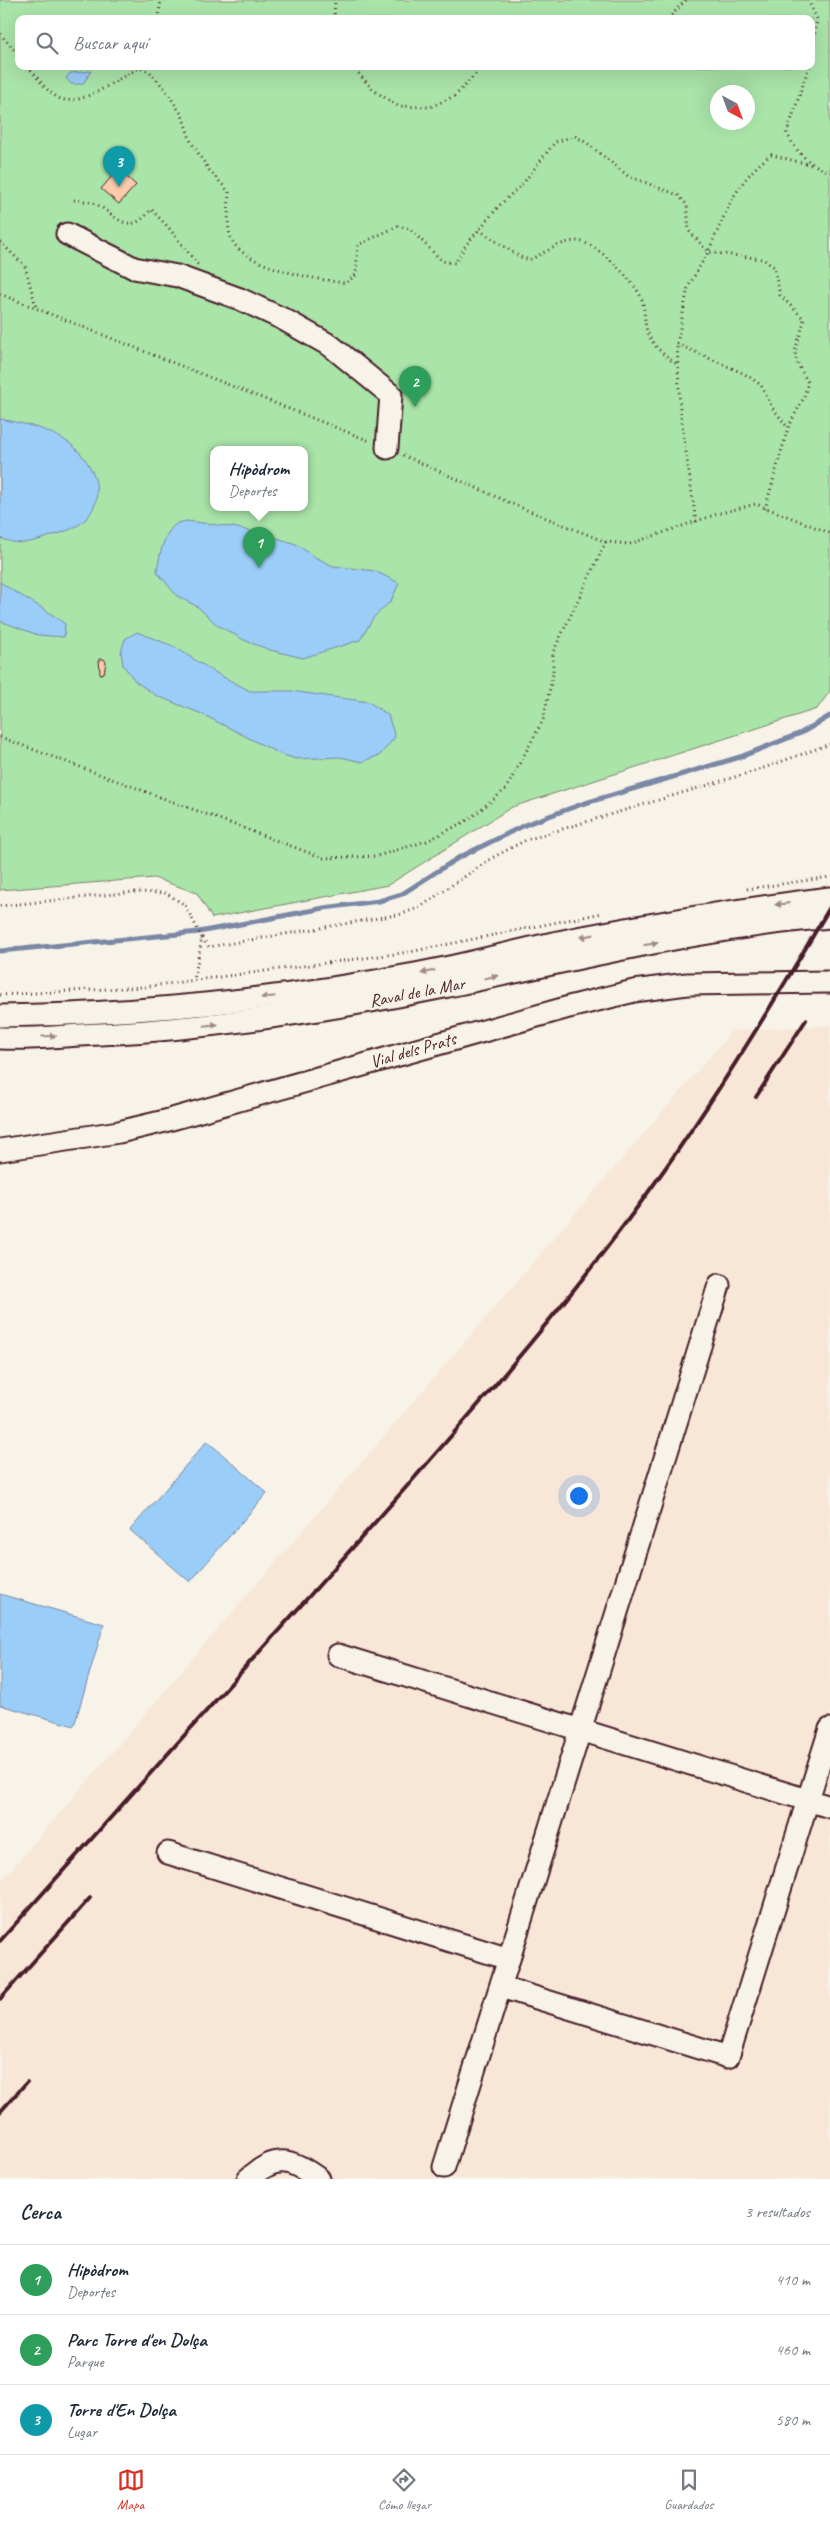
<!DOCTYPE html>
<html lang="es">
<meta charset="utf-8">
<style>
body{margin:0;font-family:Caveat,sans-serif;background:#f6f6f7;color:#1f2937}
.compass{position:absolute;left:710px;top:85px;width:45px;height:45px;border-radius:50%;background:#fff;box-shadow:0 5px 20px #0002;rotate:139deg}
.you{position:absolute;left:578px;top:1495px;width:18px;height:18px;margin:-12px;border:4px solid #fff;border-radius:50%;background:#1a73e8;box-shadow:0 0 0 8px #1a73e833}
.badge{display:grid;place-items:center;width:32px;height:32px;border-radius:50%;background:#d93025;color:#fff;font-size:16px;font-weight:700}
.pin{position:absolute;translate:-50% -41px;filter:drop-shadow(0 1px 2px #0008)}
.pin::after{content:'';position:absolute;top:26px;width:18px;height:15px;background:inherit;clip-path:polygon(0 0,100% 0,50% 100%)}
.popup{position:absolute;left:210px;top:446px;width:98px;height:65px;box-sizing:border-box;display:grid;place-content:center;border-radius:10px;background:#fff;filter:drop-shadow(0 1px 4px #0005);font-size:16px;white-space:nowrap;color:#747a83}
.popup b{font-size:19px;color:#1f2937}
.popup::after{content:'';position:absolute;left:50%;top:100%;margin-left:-10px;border:10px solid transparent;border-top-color:#fff}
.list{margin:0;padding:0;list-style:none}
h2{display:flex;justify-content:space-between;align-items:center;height:65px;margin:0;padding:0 20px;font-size:21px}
h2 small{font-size:16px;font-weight:400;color:#747a83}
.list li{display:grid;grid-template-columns:32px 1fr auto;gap:15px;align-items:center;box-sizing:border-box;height:70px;padding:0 20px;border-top:1px solid #e0e1e3}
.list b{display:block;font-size:19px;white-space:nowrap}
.list p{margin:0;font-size:16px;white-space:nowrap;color:#747a83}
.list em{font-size:16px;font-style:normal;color:#747a83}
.icon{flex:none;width:28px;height:28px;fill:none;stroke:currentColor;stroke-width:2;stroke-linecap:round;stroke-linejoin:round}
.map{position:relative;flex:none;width:830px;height:2179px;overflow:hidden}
.search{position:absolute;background:#fff;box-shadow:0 5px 20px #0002;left:15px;right:15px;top:15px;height:55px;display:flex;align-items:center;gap:12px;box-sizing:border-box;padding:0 18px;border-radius:10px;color:#747a83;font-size:19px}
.sheet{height:275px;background:#fff}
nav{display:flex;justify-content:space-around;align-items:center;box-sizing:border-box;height:70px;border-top:1px solid #e0e1e3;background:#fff;font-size:14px;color:#747a83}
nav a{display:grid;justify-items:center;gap:2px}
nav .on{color:#d93025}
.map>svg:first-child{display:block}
.built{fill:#f8e7d6}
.green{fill:#a9e4a9;stroke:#7a826a;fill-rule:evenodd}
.water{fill:#9acdf7;stroke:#7a87a5}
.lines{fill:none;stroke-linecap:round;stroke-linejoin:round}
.stream{stroke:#7a87a5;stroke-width:5}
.building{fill:#fbcbab;stroke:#4a1f2b}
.minor-casing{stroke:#4a1f2b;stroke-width:25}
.path{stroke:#4a1f2b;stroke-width:3;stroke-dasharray:1 4;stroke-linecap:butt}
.minor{stroke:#f7f3e8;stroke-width:21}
.rail{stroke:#4a1f2b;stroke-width:4}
.oneway{fill:#a0898a}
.labels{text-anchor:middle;stroke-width:4;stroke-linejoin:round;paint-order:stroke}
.street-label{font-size:18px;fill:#4a1f2b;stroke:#f7f3e8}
</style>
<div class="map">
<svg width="830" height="2179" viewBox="0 0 830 2179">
<rect width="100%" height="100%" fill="#f7f3e8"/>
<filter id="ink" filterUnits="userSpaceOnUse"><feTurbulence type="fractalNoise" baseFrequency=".02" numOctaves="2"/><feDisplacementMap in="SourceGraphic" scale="10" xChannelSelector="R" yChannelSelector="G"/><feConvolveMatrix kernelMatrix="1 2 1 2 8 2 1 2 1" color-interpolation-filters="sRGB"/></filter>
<g filter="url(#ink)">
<polygon class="built" points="830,1025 830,2179 0,2179 0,1883 732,1031"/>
<path class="green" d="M0 0H830V691L817 709 512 807 388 885 212 918 197 893 154 878 0 890ZM19 19H811V66H19ZM718 92H748V122H718ZM214 449H304V507H214Z"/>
<g class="water">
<polygon points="91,71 83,84 71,84 66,78 70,73"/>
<path d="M0 419C23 423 50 429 69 443 92 460 109 494 86 519 76 529 61 533 48 537 28 543 20 546 0 538Z"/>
<path d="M187 521 233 527 274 537 296 544 313 556 333 566 375 571 399 583 391 601 374 617 360 640 303 658 270 650 246 641 217 625 198 607 177 596 157 572C159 558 163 533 176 524 178 522 184 522 187 521Z"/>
<path d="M0 582C21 597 44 607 65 624L64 637 38 635 0 621Z"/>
<polygon points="137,632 173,646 216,673 250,691 291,691 369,702 388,715 395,737 380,755 362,762 340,757 296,759 280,754 202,714 157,696 136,682 123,665 121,652 125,639"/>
<polygon points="207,1441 267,1493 190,1582 130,1530"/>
<polygon points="0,1594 104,1624 74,1726 0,1705"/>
</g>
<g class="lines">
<polyline class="stream" points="0,951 199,932 324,908 379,901 402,894 458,858 527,824 582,804 740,757 801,733 830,716"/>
</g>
<g class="building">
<polygon points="118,169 136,185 119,204 101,189"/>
<polygon points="99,659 104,659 106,662 104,673 100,674"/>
</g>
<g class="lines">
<defs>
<g id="minor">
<polyline points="67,234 134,268 177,276 240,299 283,319 331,346 391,395 387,448"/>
<path d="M0 1016C139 1014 279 999 415 974 473 964 530 946 588 936 668 921 749 908 830 898"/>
<path d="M0 1038C33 1040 68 1035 101 1034 217 1028 331 1010 444 987 572 961 699 928 830 917"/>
<polyline points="0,1150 119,1132 165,1121 569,1007 634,991 687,984 830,982"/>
<polyline points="338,1655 830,1807"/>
<polyline points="168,1853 509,1959"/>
<polyline points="501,1987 728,2057 830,1729"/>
<polyline points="444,2167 719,1285"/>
<path d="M248 2179C277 2154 289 2158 319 2179"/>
</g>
</defs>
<use href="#minor" class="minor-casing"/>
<g class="path">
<polyline points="808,0 817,19 811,59"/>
<polyline points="158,19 161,0"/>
<polyline points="334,19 335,0"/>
<polyline points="668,19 686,0"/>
<polyline points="0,34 19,55"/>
<path d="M28 66C37 77 48 94 61 99 83 107 120 76 140 68L150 72 164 88 182 115 191 142 209 170 229 192C229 206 226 225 231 238 242 267 317 280 346 283L356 275 358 245 398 226 410 229 442 261 455 263 466 245 499 206 524 182 555 142 575 136 587 143 628 176 678 195 687 205 689 231 708 252C726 213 735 181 771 155L812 165"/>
<polyline points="352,66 373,90 398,106 430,107 455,96 483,66"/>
<path d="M809 66 787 133C797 154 809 164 830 172"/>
<path d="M74 200C81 201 91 201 98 205 116 216 130 238 151 209L169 228 198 265"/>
<path d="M479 230 520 257 529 260C543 254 559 242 575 241 594 239 634 281 641 297 645 307 644 317 646 327 649 343 665 357 677 364"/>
<polyline points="0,242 25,266 36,307"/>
<polyline points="0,294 370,441"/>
<polyline points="677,344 745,374 761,385 772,407 788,428"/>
<polyline points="403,455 517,506 606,542 630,544 717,514 756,504 830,533"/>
<path d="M696 522 680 410 677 344 688 287 708 252 763 259 774 267 780 295 804 319C797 354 787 348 808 382L804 397 788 428 765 509"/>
<polyline points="0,737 323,858 377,856 427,841 468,820 506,789 543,720 553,674 553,652 606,542"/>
<polyline points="747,889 830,877"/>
<polyline points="0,906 134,892 166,893 185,905 202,938 194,980"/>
<polyline points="202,938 209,947 402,914 420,907 492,858 526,840 758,770 830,744"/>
<polyline points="0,995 143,987 410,952 602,913"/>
</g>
<use href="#minor" class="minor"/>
<g class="rail">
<polyline points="756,1097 806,1020"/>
<path d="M0 1941C110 1819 220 1696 330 1573 432 1458 535 1344 627 1221 702 1121 767 1014 830 907"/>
<polyline points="0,1999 90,1898"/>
<polyline points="0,2112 27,2082"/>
</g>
</g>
<defs><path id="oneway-solid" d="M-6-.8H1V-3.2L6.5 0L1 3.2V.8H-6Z" transform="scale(1.25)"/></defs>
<g class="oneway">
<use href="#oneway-solid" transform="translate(782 904) rotate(173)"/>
<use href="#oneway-solid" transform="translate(587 936) rotate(169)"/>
<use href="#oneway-solid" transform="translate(651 944) rotate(-10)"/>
<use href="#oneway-solid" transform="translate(428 972) rotate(167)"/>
<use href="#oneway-solid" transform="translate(491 977) rotate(-12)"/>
<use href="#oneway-solid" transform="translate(268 997) rotate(174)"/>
<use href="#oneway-solid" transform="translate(211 1025) rotate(-6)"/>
<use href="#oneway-solid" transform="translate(49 1036) rotate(-3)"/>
</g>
</g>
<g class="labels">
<g class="street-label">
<text transform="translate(417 992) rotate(-11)" y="6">Raval de la Mar</text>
<text transform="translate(413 1050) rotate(-16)" y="6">Vial dels Prats</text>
</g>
</g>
</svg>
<svg class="compass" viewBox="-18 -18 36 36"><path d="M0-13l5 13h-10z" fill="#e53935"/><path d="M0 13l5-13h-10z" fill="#747a83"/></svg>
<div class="you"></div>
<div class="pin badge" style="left:259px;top:568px;background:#2e9e5b">1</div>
<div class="popup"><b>Hipòdrom</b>Deportes</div>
<div class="pin badge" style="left:415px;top:407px;background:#2e9e5b">2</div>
<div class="pin badge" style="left:119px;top:187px;background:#0f9aa8">3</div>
<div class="search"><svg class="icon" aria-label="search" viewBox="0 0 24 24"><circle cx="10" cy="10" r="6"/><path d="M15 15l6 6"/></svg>Buscar aquí</div>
</div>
<section class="sheet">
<h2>Cerca<small>3 resultados</small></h2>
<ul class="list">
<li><span class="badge" style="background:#2e9e5b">1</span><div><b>Hipòdrom</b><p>Deportes</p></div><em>410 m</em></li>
<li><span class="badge" style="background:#2e9e5b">2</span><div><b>Parc Torre d'en Dolça</b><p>Parque</p></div><em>460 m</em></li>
<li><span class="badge" style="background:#0f9aa8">3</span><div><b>Torre d'En Dolça</b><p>Lugar</p></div><em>580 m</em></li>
</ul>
</section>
<nav>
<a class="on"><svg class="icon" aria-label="map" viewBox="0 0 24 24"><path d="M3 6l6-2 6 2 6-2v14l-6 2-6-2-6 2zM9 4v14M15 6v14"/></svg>Mapa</a>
<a><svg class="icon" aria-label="directions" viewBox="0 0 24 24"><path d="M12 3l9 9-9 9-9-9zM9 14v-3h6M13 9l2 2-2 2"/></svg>Cómo llegar</a>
<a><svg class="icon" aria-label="saved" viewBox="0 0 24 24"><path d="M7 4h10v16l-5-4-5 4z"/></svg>Guardados</a>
</nav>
